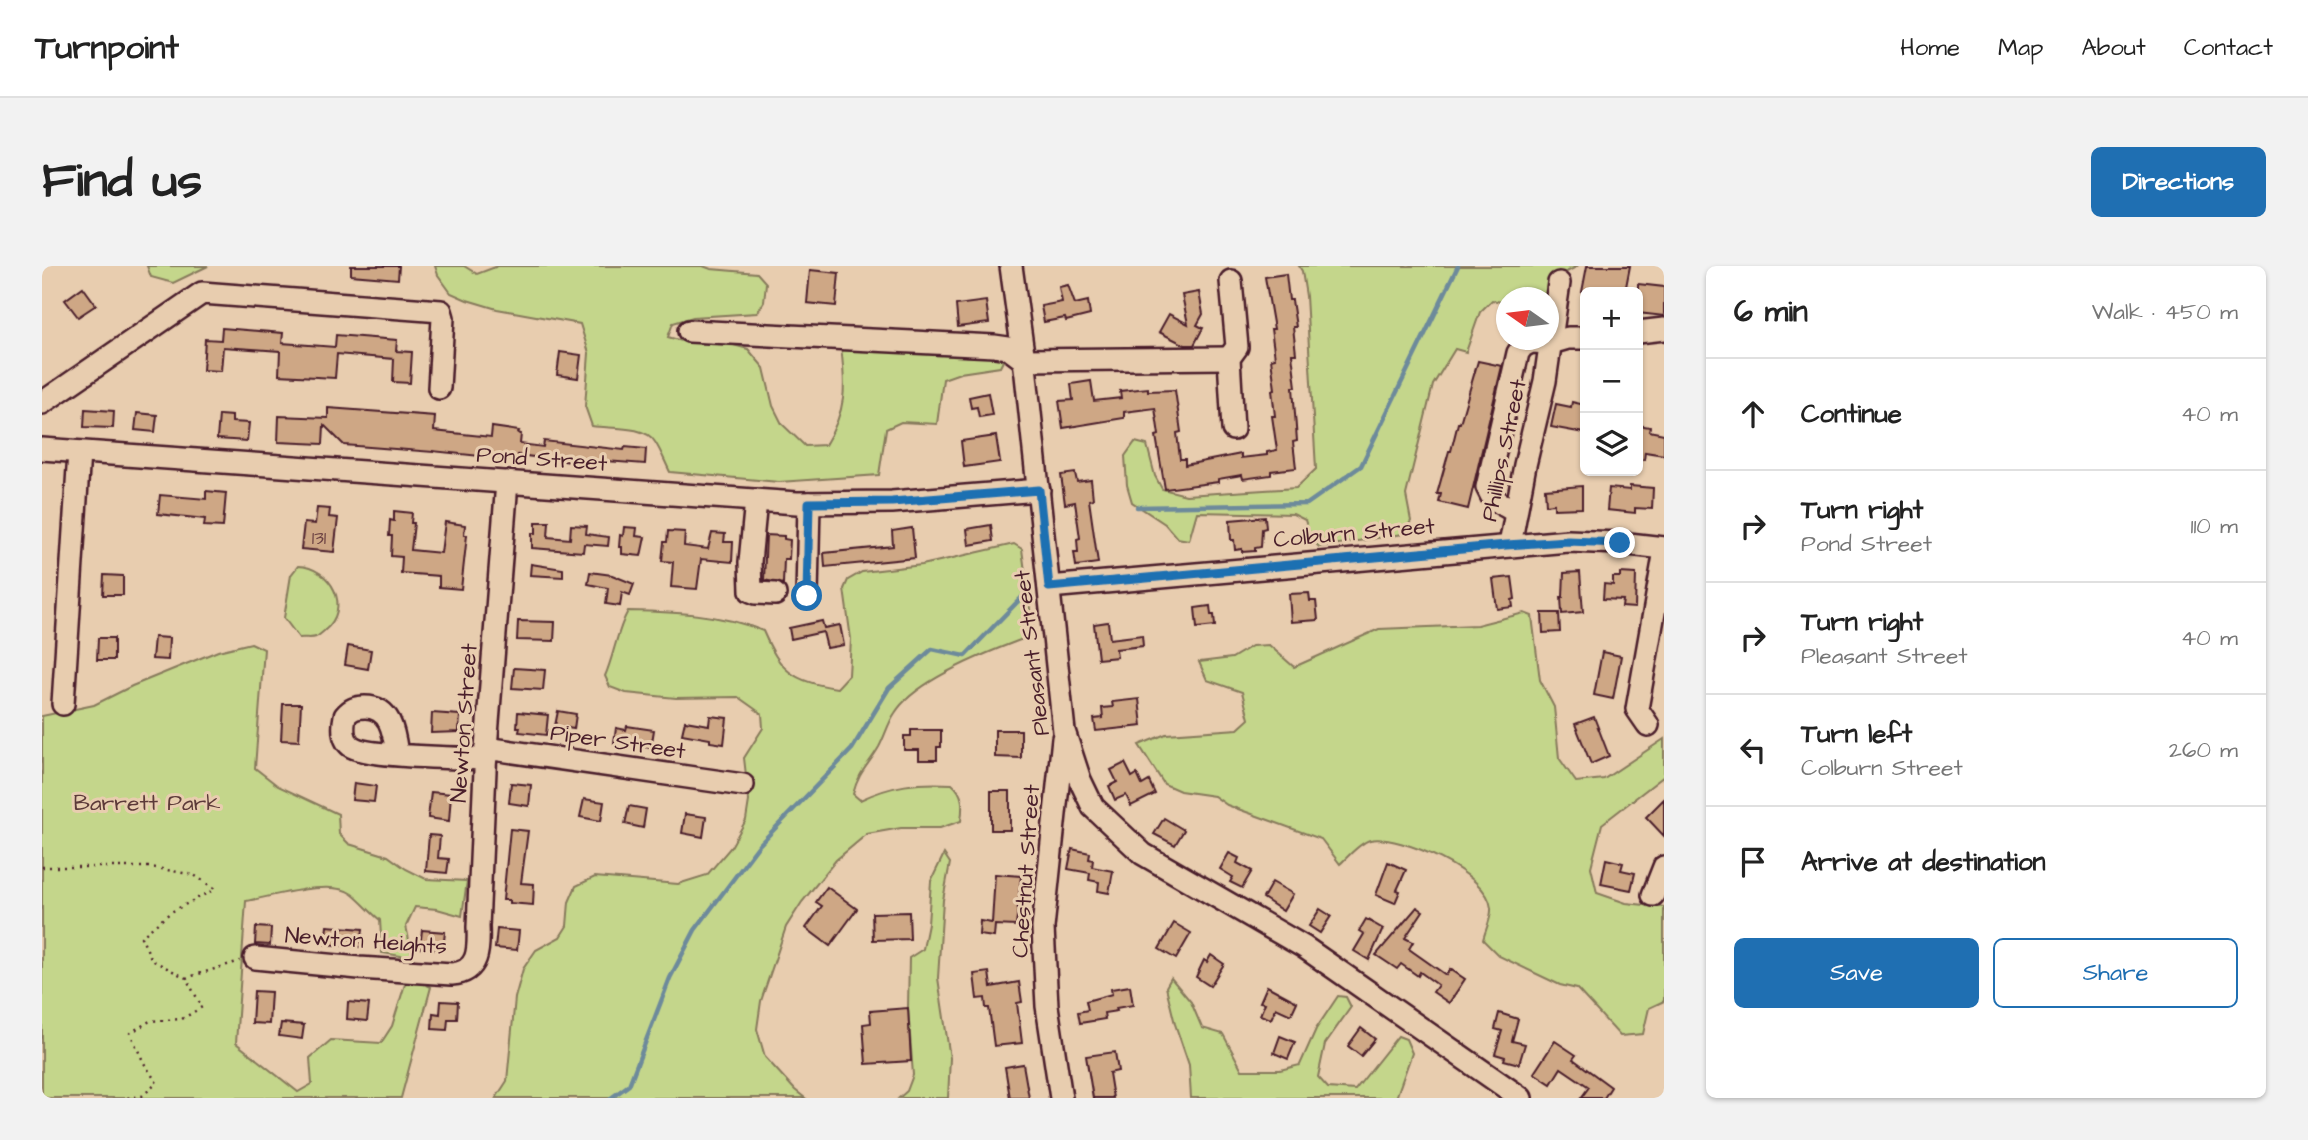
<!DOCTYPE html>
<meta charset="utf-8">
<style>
body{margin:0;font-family:"Architects Daughter",sans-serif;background:#f2f2f2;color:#222}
.controls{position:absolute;right:21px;top:21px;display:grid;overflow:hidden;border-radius:10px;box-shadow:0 2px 5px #0004}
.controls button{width:63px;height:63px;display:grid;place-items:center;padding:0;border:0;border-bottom:2px solid #e0e0e0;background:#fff;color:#222;font:35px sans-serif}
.compass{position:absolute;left:1454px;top:21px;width:63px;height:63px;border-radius:50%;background:#fff;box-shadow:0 2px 5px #0004;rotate:284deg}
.stop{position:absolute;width:21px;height:21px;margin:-16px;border:5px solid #1f6fb2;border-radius:50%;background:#fff}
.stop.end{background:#1f6fb2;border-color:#fff;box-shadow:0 2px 7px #0008}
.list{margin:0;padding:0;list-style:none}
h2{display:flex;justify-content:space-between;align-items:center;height:91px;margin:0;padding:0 28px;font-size:30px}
h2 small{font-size:23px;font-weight:400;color:#767676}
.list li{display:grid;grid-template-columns:46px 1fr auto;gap:21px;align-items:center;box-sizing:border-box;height:112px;padding:0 28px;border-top:2px solid #e0e0e0}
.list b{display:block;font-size:26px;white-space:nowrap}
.list p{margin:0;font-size:23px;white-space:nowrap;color:#767676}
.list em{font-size:23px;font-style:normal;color:#767676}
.actions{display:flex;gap:14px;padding:21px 28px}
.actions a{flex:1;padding:16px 0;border:2px solid #1f6fb2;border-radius:10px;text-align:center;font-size:24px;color:#1f6fb2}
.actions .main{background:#1f6fb2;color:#fff}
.icon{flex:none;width:38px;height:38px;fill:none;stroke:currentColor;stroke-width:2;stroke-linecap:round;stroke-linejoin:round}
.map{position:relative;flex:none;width:1622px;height:832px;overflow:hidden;border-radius:10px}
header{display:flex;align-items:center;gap:42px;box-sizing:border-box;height:98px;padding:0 35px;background:#fff;border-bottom:2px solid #e0e0e0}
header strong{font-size:33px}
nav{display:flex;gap:38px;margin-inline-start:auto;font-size:24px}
.intro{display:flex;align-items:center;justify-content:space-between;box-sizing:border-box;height:168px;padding:0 42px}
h1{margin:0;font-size:49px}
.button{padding:18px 32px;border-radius:10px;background:#1f6fb2;color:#fff;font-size:24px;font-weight:700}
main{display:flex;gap:42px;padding:0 42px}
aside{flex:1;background:#fff;border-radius:10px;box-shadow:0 2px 5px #0004}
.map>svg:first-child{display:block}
.green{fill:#c4d68b;stroke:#877a5b;stroke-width:2}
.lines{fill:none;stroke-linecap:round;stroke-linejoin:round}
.stream{stroke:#6d8a9b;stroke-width:4.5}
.building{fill:#cea785;stroke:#4a1f2b;stroke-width:2}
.minor-casing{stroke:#4a1f2b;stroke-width:26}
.path{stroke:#4a1f2b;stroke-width:2.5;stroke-dasharray:2 5;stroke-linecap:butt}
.minor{stroke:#e8cdaf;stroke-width:21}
.route{stroke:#1f6fb2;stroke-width:9}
.labels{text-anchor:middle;stroke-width:6;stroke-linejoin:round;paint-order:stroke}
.number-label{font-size:19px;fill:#6b4142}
.street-label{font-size:23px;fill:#4a1f2b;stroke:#e8cdaf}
.park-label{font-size:23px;fill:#5c3a39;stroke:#e8cdaf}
</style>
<header>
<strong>Turnpoint</strong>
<nav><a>Home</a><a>Map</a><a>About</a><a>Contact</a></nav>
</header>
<div class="intro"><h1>Find us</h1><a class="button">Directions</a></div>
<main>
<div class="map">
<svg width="1622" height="832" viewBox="0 0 1622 832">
<rect width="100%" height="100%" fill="#e8cdaf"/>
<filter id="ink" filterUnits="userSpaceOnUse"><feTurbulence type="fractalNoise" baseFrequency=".0143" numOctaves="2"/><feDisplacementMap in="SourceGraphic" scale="14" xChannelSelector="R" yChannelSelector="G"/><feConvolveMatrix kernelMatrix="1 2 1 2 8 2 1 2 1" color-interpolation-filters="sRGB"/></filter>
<g filter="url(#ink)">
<g class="green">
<polygon points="105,0 166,0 131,17 109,11"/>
<path d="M393 0H422L435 8 456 0H661L669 3 715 7 724 17 722 36 715 47 651 51 631 57 626 71 647 77 688 78 706 83 722 102 731 140 740 158 763 180 783 179C805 144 804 121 799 81L952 87 961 95 958 101 918 107 901 113 895 158 859 156 844 163 837 209 737 216 628 206C623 196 619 185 613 176 603 159 569 163 550 160L543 140 547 87 538 58 455 43 425 34 409 27 396 9Z"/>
<polygon points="1257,0 1536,0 1509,14 1504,31 1464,32 1464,37 1450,34 1438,46 1424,86 1413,83 1391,119 1364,229 1369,255 1361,268 1277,281 1268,271 1263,254 1251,248 1155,246 1147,274 1135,272 1123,258 1090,236 1085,219 1083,190 1093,176 1105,179 1113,210 1120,223 1144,229 1254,222 1274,203 1264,30 1260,5"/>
<path d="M972 278 980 283 991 365 989 370C953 383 873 414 853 447 846 457 843 470 837 481 826 500 817 505 811 528L818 534C850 519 875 516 910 518 922 528 921 540 919 555L898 562H859L825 568 794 594 760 636 744 661 719 735 715 763 723 791 753 824 763 832H454L465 815 473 732 481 703 494 684 518 671 525 660 527 636 534 620 553 611 636 618 665 609 689 581 704 554 707 535 702 492 721 462 720 448 696 431 634 432 584 427 568 421 563 410C572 389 575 364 586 345 631 346 679 347 721 365 739 406 750 415 795 422L807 409 809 373 802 323 806 314 820 306 880 299Z"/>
<path d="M256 300C289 301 311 342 282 365 282 365 275 371 274 371 269 373 262 371 257 372L242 352 249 309Z"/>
<path d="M1482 347 1490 350 1498 414 1512 441 1517 492 1534 516 1562 513 1622 473V510L1560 558 1549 601 1555 627 1584 637 1622 641V735L1607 742 1601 768 1578 770 1535 723 1518 719 1457 690 1441 674C1443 665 1450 651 1449 642 1446 607 1358 568 1328 574 1317 577 1306 591 1298 598L1279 573 1185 539 1172 530 1138 525 1122 518 1097 479 1124 468 1196 463 1207 453 1200 426 1165 414 1157 396 1190 392 1210 380 1227 379 1252 401 1337 363 1435 359Z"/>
<path d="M209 377 222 383 213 502 236 520 296 548 297 568 307 578 346 590 364 603 384 613 425 615 420 650 395 643 373 641 364 660 371 692 340 687 338 654C328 646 320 636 310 628 290 612 229 631 204 635L194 777 256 826 270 818 268 792 289 774 339 777 350 760 363 718 377 715 389 721 359 832H0V450L52 439 90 420 176 385Z"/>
<polygon points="902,588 908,597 901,634 896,712 908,792 906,832 857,832 865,825 871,809 866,742 867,692 881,683 886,658 889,615"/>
<polygon points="1129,712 1149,736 1160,762 1181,768 1200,804 1238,804 1258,799 1274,763 1296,730 1304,731 1309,741 1283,778 1276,811 1286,822 1313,824 1356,770 1364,773 1370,787 1354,832 1149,832 1147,799 1133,758 1124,721"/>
</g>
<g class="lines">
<g class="stream">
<polyline points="1095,241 1265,238 1319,200 1416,0"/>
<polyline points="569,832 587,819 628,712 653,664 717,579 810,483 847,422 890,383 923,390 986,325"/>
</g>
</g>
<g class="building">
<polygon points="309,0 357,0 356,13 309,9"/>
<polygon points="1545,0 1588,0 1583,26 1540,26"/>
<polygon points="768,4 797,7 794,40 765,37"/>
<polygon points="1244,8 1247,34 1250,34 1254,61 1251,61 1254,88 1250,88 1254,121 1251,121 1255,175 1251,176 1254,202 1229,205 1229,209 1201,213 1200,209 1176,213 1176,216 1123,223 1114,170 1117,169 1113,142 1082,146 1082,152 1021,162 1017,135 1031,134 1029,118 1049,115 1052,135 1079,132 1078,125 1106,122 1106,125 1133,124 1139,166 1135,167 1138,193 1143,193 1143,199 1199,188 1199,192 1225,189 1225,186 1235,184 1230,150 1233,150 1230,124 1233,123 1229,93 1233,92 1229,63 1232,63 1223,11"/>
<polygon points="1596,18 1622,21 1622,50 1596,47"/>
<polygon points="1026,19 1033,38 1046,35 1048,49 1024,55 1023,52 1002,56 999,40 1020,36 1017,21"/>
<polygon points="41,21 54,39 36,51 23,34"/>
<polygon points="1157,26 1161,48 1155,59 1161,62 1152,79 1143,79 1117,66 1127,48 1146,58 1140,29"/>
<polygon points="944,35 947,57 916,61 914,39"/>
<polygon points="180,62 241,67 240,77 267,79 293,81 294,69 355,74 354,85 370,86 368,117 351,116 352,93 295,88 293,112 237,109 238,85 181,81 179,105 161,104 163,73 179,74"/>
<polygon points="518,86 539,89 536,112 515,109"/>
<polygon points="1436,95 1460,100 1426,243 1397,236 1399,228 1395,228 1407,185 1409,185 1416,157 1418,157"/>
<polygon points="946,127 950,149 937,151 935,141 929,142 927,131"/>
<polygon points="1530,136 1543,139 1542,167 1509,161 1514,138 1529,141"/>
<polygon points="286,142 393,150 392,165 449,171 450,161 477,165 476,167 479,168 478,178 501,181 502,175 582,184 583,181 604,183 603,198 564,195 563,198 530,194 530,196 476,189 476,194 391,185 391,186 302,179 282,159 281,178 236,176 237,150 286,152"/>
<polygon points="43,143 72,145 71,162 42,161"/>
<polygon points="95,147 115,149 113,166 93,164"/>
<polygon points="177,149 190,150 190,156 207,157 205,175 175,173"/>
<polygon points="1596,159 1608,161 1607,165 1622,168 1622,189 1603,186 1602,194 1596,193"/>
<polygon points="954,170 958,196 922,201 919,175"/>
<polygon points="1033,207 1035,216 1049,214 1051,233 1047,234 1056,297 1034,300 1032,286 1036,286 1035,273 1038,272 1033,236 1023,238 1019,209"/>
<polygon points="1540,220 1540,242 1512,243 1512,238 1504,239 1503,223"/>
<polygon points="1588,220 1611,222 1610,243 1593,242 1593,247 1565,244 1567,222 1588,224"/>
<polygon points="164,225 184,227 181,261 162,260 163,253 116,248 118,229 164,233"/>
<polygon points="275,242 288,243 287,251 296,252 292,286 259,283 262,257 273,258"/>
<polygon points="352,245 370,247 369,257 372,257 369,284 399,287 403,256 423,259 422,269 425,269 419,323 397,321 397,310 359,307 360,291 349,290 350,270 347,270 348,254 352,255"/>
<polygon points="1223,251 1224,262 1220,263 1219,281 1213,282 1213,285 1200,286 1200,283 1193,284 1192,274 1189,274 1188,254"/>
<polygon points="494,256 507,256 506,271 528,273 529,259 545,260 544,268 567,271 566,280 542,278 541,286 490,282 490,267 494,267"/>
<polygon points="949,259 951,275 927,279 925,263"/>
<polygon points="582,261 595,262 594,270 603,271 599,290 580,288 580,281 577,281 578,269 581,270"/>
<polygon points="870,262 873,292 783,301 782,287 851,280 850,265"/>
<polygon points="626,265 643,266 642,280 666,283 670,267 683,268 682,276 691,276 690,296 659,293 655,323 629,321 631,296 620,295 622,276 625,276"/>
<polygon points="724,269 742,270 742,273 748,274 747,293 742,293 741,318 722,314"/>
<polygon points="489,298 521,303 521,311 488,309"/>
<polygon points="548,306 570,309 592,318 588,329 580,326 578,340 564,338 566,322 546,318"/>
<polygon points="1538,306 1541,346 1520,348 1519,331 1521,331 1522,307"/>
<polygon points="1578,307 1594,308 1593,342 1580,341 1581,334 1561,333 1562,318 1571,319 1571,311 1578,311"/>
<polygon points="62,309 81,310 81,329 61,329"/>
<polygon points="1470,311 1473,333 1470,334 1471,341 1455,343 1451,313"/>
<polygon points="1267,327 1268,335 1274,335 1276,354 1249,356 1247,328"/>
<polygon points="1168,340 1169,349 1172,349 1173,360 1155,362 1153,342"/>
<polygon points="1500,347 1517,347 1518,366 1501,367"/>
<polygon points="476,355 513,356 512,375 475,374"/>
<polygon points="780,355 782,362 798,359 802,379 785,382 781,366 749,373 747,362"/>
<polygon points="1066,356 1068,373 1100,369 1101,380 1074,383 1075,391 1056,393 1052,358"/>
<polygon points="112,371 127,372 126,394 110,393"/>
<polygon points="56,372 72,372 72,394 55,394"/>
<polygon points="306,380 329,384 326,403 303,399"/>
<polygon points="1560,386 1579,390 1571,433 1552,429"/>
<polygon points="472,402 503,404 501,424 470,422"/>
<polygon points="1097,433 1100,460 1054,465 1052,453 1061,452 1060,442 1071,441 1070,436"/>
<polygon points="241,438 259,438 257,475 239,474"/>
<polygon points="516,445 534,448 532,463 513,460"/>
<polygon points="476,446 506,449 504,469 477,466 478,461 475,461"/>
<polygon points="390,447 418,449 417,466 389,467"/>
<polygon points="668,450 685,452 682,478 668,476 668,473 640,468 643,455 667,459"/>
<polygon points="1552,451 1567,490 1549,498 1533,458"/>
<polygon points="585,460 612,464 609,482 572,477 574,462 584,464"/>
<polygon points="869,464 899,464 899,481 895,481 895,494 877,494 877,484 862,484 862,470 869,470"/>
<polygon points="953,464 979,464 979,492 953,491"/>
<polygon points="1083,497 1090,511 1095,508 1100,519 1107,515 1113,528 1089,540 1084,529 1073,534 1067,520 1075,516 1069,504"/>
<polygon points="312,517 334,520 332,536 310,534"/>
<polygon points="469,517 489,519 487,540 467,537"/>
<rect x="949" y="525" width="19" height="39"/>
<polygon points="389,526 409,528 407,555 386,552"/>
<polygon points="542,533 562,536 559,555 538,551"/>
<polygon points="1622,533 1622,570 1604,551"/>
<polygon points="587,540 604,543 601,562 583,558"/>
<polygon points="643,548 664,551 661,571 640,567"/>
<polygon points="1122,552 1142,564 1133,579 1112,568"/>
<polygon points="468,563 486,565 479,617 492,618 491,639 467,637 467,634 461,634"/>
<polygon points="387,569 398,570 396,592 407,593 405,607 384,605"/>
<polygon points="1030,583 1048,587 1047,593 1051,594 1050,601 1071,605 1067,627 1056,625 1057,616 1047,614 1048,607 1026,603"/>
<polygon points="1187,587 1197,592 1195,597 1210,605 1200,622 1188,616 1191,611 1178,603"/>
<polygon points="1564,593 1581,597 1579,604 1593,607 1589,624 1559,618"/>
<polygon points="1346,596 1364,604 1355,624 1358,625 1353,637 1334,629"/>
<polygon points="953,608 979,610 974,660 953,659 952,671 937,669 938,655 950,657"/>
<polygon points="1230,616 1251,628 1241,645 1221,632"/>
<polygon points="785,621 815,643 788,680 764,662 780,640 774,636"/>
<polygon points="1375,641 1381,645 1363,672 1371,676 1367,683 1404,709 1408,703 1423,713 1407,737 1391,726 1396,719 1378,706 1376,710 1359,698 1355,703 1334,689"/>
<polygon points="1278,643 1289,650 1278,667 1267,660"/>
<polygon points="867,646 868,673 831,674 830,647"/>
<polygon points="1324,653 1341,663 1327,694 1312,685 1322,668 1317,665"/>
<polygon points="1132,657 1149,667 1134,693 1117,683"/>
<polygon points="285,660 321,663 319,681 283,678"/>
<polygon points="214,661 229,662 228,679 213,678"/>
<polygon points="455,663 477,665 475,684 453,682"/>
<polygon points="380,664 403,666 401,684 378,682"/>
<polygon points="1169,689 1182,698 1168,720 1154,711 1162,694 1165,696"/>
<polygon points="947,706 949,721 977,716 980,736 975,737 980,777 952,780 947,742 944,742 943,732 935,733 932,708"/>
<polygon points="1088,720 1091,739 1074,742 1075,745 1062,747 1063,753 1038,757 1036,746 1046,744 1044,735 1070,728 1069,723"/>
<polygon points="1225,720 1255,736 1249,749 1234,742 1229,753 1218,749 1223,737 1218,736"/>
<polygon points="212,725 229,726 227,758 210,757"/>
<polygon points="399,735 416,736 415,753 406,753 405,764 390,763 391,747 398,748"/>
<polygon points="306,736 327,738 325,755 305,753"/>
<polygon points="866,742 869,795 824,798 821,758 829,757 828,745"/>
<polygon points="1457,747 1476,753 1470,775 1483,778 1477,798 1462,794 1463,791 1453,788 1460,765 1453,763"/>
<polygon points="239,757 262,759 260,773 237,770"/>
<polygon points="1319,762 1333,773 1319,790 1306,780"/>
<polygon points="1238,770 1253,776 1246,793 1232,787"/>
<polygon points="1513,775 1534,789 1531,793 1569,821 1562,832 1539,832 1547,821 1519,802 1509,818 1492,807"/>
<polygon points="1073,786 1076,805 1067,807 1071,832 1051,832 1044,790"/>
<polygon points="981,798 987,832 968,832 963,801"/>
</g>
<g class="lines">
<defs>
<g id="minor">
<polyline points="969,0 984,109 1022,465 1038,514 1051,541 1101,588 1262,681 1479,832"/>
<polyline points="1189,15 1195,81 1187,92 1191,163"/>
<polyline points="647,65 952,80 966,82 982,94 1187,92"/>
<polyline points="1596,66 1622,63"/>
<polyline points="0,137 160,27 399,45 401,52 397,122"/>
<polyline points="0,183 755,237 850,236 997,224"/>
<polyline points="714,234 708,296 709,325 714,327 733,328"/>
<polyline points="1474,246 1451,233 1445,221 1476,87 1481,80 1489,76 1509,77 1526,72 1543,72"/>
<polyline points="1468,279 1483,199 1503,115 1517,17"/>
<polyline points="1007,321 1526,275 1578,277 1622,282"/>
<polyline points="765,330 767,237"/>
<polyline points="21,438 37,186"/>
<polyline points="1606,459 1595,443 1622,290"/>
<polyline points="444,482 701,519"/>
<path d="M355 488C352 467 349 441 323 441 314 441 309 443 303 450 301 460 300 473 309 480 322 491 421 492 444 493"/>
<polyline points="1611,629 1622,601"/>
<path d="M213 692 317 702 410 708C437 706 437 683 436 661L444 482 465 216"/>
<polyline points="1019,832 1005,740 1001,662 1021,472"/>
</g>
</defs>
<use href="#minor" class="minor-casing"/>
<g class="path">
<polyline points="0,601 109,601 152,609 173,623 129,646 99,671 110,694 144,712 160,741 140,753 108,755 88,767 102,797 115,817 100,830 84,832"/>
<polyline points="144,712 198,695"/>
</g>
<use href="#minor" class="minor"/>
</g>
</g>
<g class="lines" filter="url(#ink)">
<polyline class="route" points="765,330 767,237 850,236 997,224 1007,321 1464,279 1526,275 1578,277"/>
</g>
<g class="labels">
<g class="number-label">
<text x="277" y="278">131</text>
</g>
<g class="street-label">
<text transform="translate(1461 184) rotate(-78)" y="8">Phillips Street</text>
<text transform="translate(500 192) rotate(4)" y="8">Pond Street</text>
<text transform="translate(1312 266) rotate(-5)" y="8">Colburn Street</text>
<text transform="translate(989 387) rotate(-97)" y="8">Pleasant Street</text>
<text transform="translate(421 457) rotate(-86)" y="8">Newton Street</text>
<text transform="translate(576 475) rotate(8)" y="8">Piper Street</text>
<text transform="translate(983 605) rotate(-86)" y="8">Chestnut Street</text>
<text transform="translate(324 674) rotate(4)" y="8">Newton Heights</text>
</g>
<g class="park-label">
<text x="105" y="544">Barrett Park</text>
</g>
</g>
</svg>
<div class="controls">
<button>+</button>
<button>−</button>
<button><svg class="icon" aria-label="layers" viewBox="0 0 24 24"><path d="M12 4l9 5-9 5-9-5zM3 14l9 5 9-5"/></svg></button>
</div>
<svg class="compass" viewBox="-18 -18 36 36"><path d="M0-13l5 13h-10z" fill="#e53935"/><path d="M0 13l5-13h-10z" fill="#767676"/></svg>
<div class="stop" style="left:765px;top:330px"></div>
<div class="stop end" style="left:1578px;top:277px"></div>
</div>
<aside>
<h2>6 min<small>Walk · 450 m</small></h2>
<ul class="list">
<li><svg class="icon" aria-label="ahead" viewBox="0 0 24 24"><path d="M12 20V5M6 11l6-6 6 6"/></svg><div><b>Continue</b></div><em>40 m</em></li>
<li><svg class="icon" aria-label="right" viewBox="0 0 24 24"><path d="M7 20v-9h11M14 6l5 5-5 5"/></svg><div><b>Turn right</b><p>Pond Street</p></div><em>110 m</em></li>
<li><svg class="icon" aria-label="right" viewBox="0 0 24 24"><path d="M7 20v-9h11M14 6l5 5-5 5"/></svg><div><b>Turn right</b><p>Pleasant Street</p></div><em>40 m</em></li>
<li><svg class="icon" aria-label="left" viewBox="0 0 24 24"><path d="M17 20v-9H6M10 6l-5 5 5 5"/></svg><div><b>Turn left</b><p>Colburn Street</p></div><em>260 m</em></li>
<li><svg class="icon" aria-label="arrive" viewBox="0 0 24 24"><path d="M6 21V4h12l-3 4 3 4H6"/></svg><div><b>Arrive at destination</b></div></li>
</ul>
<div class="actions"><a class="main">Save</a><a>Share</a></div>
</aside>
</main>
